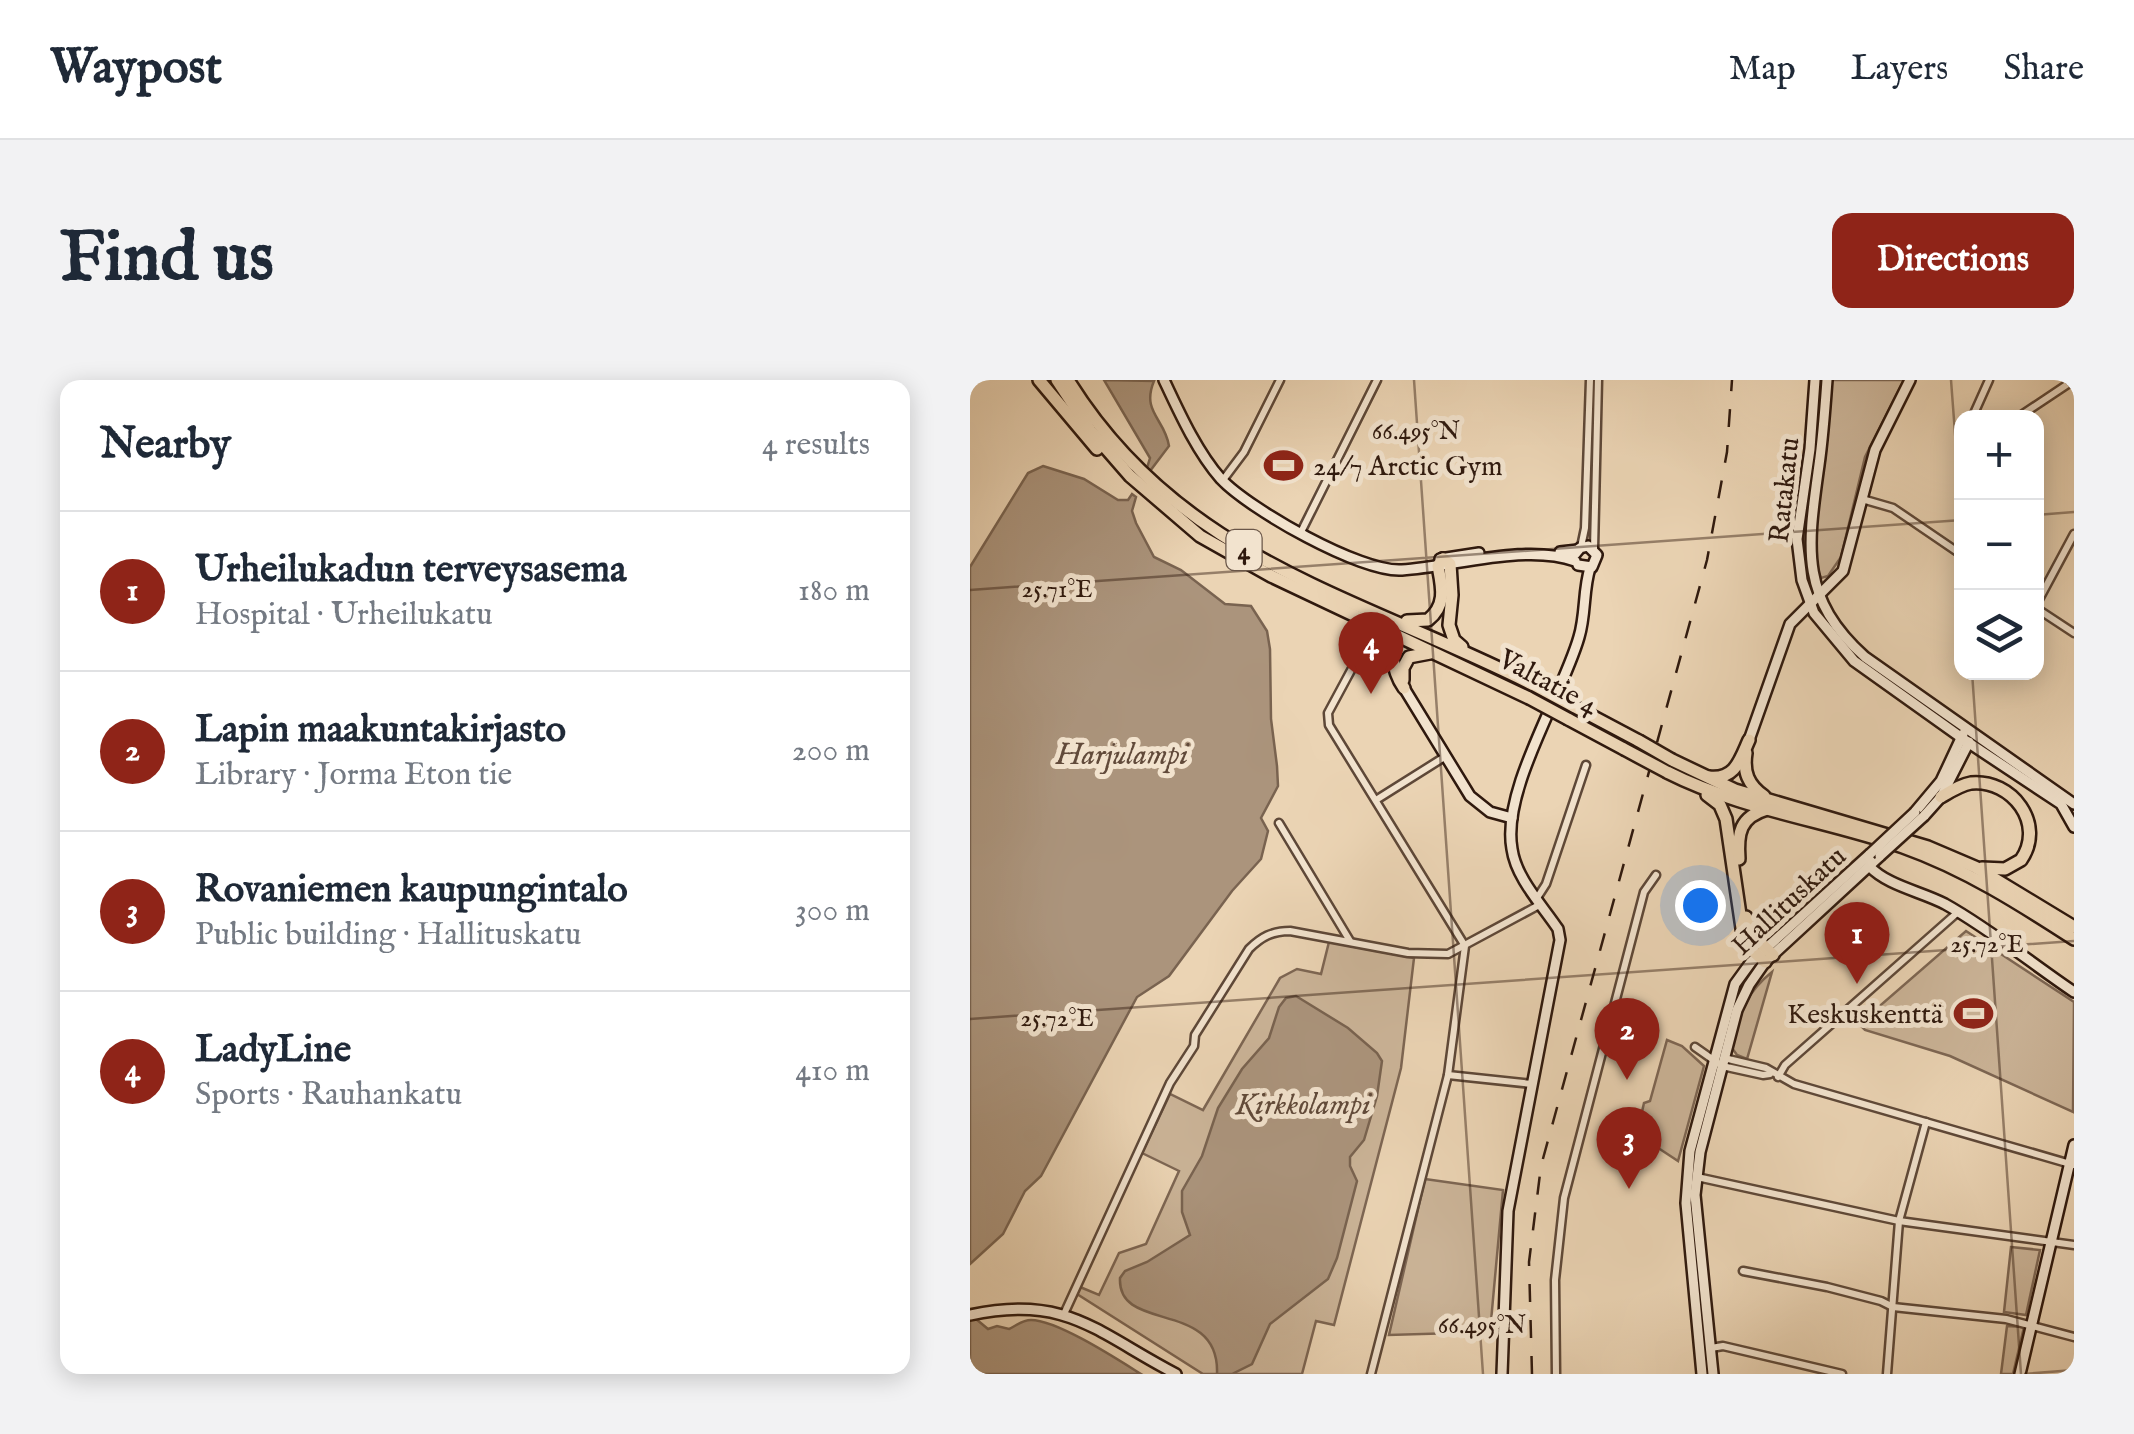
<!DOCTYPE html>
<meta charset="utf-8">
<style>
body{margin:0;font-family:"IM FELL English",serif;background:#f2f2f3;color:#1f2937}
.controls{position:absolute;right:30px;top:30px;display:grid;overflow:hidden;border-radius:20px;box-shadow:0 5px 25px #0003}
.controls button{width:90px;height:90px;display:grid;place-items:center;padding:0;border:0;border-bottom:2px solid #e0e1e3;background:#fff;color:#1f2937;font:50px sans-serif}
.you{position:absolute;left:730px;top:525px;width:35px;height:35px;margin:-25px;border:8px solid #fff;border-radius:50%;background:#1a73e8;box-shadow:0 0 0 15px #1a73e833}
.badge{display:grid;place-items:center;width:65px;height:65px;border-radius:50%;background:#8f2418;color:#fff;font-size:32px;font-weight:700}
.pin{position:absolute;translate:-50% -82px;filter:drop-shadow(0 2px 5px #0008)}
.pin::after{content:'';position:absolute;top:52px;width:35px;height:30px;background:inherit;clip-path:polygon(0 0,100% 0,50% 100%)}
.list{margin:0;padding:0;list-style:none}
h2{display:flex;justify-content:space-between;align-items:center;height:130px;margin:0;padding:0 40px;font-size:42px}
h2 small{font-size:32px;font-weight:400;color:#747a83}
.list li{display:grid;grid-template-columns:65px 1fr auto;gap:30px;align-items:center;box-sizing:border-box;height:160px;padding:0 40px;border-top:2px solid #e0e1e3}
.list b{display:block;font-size:38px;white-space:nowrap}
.list p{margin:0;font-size:32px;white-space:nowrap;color:#747a83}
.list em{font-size:32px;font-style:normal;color:#747a83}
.icon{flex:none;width:55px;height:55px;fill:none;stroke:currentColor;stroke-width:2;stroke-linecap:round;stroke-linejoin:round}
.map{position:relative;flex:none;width:1104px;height:994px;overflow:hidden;border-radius:20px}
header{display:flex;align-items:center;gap:60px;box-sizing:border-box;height:140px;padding:0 50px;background:#fff;border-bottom:2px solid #e0e1e3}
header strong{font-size:48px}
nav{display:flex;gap:55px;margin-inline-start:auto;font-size:35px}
.intro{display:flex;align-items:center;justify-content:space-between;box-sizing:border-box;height:240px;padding:0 60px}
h1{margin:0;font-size:70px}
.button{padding:25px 45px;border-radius:20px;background:#8f2418;color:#fff;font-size:35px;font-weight:700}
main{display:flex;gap:60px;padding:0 60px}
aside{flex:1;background:#fff;border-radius:20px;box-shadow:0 5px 25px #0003}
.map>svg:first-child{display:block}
.green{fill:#cbb498;stroke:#7d6653;stroke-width:2.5}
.water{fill:#ab947c;stroke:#796350;stroke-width:2.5}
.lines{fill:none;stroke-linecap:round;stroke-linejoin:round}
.street-casing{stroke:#5e4838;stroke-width:11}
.secondary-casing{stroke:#2f190e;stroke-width:14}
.highway-casing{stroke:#2f190e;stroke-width:16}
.street{stroke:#f2e3ce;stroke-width:6}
.secondary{stroke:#f2e3ce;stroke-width:9}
.highway{stroke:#ebd4b4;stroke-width:11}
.rail{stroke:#2f190e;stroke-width:2.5;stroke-dasharray:18 18;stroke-linecap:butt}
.secondary-bridge-casing{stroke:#2f190e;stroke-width:14;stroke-linecap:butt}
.highway-bridge-casing{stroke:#2f190e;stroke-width:16;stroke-linecap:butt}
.secondary-bridge{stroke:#f2e3ce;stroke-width:9}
.highway-bridge{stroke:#ebd4b4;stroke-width:11}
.ticks{fill:none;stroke:#2f190e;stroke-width:2.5;stroke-opacity:0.45}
.labels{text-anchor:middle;stroke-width:10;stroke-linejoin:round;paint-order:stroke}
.shield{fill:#f2e3ce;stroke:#6a5648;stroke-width:2.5}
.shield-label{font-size:25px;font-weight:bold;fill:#2f190e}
.poi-label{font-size:28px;fill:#2f190e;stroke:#f2e3ce;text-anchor:start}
.street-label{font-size:28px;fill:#2f190e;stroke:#f2e3ce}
.water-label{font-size:30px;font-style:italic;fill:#614a3a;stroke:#f2e3ce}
.ticks-label{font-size:25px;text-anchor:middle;fill:#2f190e;stroke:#f2e3ce;stroke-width:10;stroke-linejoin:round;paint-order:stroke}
</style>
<header>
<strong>Waypost</strong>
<nav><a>Map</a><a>Layers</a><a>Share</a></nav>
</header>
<div class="intro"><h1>Find us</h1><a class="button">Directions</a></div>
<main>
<aside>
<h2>Nearby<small>4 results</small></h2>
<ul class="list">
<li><span class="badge">1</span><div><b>Urheilukadun terveysasema</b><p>Hospital · Urheilukatu</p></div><em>180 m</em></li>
<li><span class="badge">2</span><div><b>Lapin maakuntakirjasto</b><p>Library · Jorma Eton tie</p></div><em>200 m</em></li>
<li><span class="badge">3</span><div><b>Rovaniemen kaupungintalo</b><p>Public building · Hallituskatu</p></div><em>300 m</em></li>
<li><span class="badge">4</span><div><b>LadyLine</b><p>Sports · Rauhankatu</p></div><em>410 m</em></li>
</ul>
</aside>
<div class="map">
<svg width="1104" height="994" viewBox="0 0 1104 994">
<rect width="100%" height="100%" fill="#ebd4b4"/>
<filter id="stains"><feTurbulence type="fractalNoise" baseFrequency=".002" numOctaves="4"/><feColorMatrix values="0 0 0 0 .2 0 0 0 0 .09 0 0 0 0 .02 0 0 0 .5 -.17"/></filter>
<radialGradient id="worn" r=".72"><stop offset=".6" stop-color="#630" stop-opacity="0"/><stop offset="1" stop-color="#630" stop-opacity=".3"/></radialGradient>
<g class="green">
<path d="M861 0H934L895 77 871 177 858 196 851 198C834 165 851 115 855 80 858 53 859 27 861 0Z"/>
<polygon points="996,551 1104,622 1103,732 980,676 895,650 889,644"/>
<polygon points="359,562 444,578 431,688 364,945 346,941 332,994 233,994 107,914 110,907 129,915 149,873 176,864 209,791 172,773 200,714 233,730 310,598 327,589 351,594"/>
<path d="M802 592 777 679 767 675 762 668C771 634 773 615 802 592Z"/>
<polygon points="697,660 712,666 734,686 708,781 667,754 674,723 680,721"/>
<polygon points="455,799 533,810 520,952 419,955"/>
<polygon points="1041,867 1070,870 1056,935 1034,932"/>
<polygon points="1037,946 1054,947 1043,994 1031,994"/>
</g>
<g class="water">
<path d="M134 0 184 1C171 32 195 39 199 66L180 91 177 88 180 78Z"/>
<polygon points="73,86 114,99 148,120 158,120 162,114 166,117 162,131 166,143 184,177 211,190 255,224 281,226 297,251 300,269 301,339 307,386 308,406 291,438 298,451 291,479 262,511 199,596 167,617 71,796 55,811 33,854 0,884 0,187 58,93"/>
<path d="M326 616 378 648 407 673 412 681 407 716 394 760 380 777V786L387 801 367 878 358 899 300 944 282 984 262 994H247C250 918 147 954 150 898L155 891 177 882 220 855 212 832V811L232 776 248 728 272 689 299 658 309 627 316 618Z"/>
<path d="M6 939 18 949 27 946 39 949C46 946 52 940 61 940 87 940 147 979 171 994H0V940Z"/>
</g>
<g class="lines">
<defs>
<g id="street">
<polyline points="1002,38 1019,0"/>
<polyline points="1047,38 1104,0"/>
<polyline points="253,100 274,72 310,0"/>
<polyline points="892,119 923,128 992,175"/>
<polyline points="331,152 407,0"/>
<polyline points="611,167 615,148 620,0"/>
<polyline points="624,169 628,0"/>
<polyline points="1066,225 1104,154"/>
<polyline points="1066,228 1104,253"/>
<polyline points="386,281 358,333 359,345 495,566 478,695 401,994"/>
<polyline points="406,420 476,376"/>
<polyline points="309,443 380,561"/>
<polyline points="567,518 576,504 616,385"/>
<polyline points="725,667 752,686 793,695 800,694"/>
<polyline points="754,678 796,688 824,704 1104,785"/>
<polyline points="478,695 562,704"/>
<polyline points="808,697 815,685 988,532"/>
<polyline points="727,797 929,841 1104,865"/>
<polyline points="773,891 857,907 911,921 923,927 1036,939 1104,957"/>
<path d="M94 934 200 703 224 666 225 655 279 569C291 557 302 551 320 551L438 573 478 574 571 524"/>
<polyline points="741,968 753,966 872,994"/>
<polyline points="586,994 585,900 594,818 674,512 686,495"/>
<polyline points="917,994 929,841 956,742"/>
</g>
<g id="secondary">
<path d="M194 0C209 32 227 72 251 99 279 129 391 193 432 190 483 187 556 163 605 181"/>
<polyline points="845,0 840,69 827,159 832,200 844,233 884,281 999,363 1091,424 1104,447"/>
<path d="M857 0C855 28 853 57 849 85 838 165 828 217 895 277L1104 424"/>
<polyline points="590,172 608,170"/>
<polyline points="605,174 610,168 618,166 627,175 622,187 608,185"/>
<polyline points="470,179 509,173"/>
<polyline points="434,308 500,416 520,432 542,438"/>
<polyline points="779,360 820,244 873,191 905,70 940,0"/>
<polyline points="945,432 971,401 993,354"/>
<polyline points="954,436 971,417 999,362"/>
<path d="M899 486C918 506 950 511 975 524 1020 549 1061 583 1104 612"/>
<path d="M0 935C97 914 127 953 206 994"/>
<path d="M532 994 538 831 590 560 588 549C572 525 546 498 542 469 531 410 593 314 609 257 616 234 613 210 620 188"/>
<polyline points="732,994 716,823 720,771 765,604 781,582 900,474"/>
<polyline points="743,994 725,815 730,772 767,630 779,605 795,582 910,476"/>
<polyline points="1050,994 1104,765"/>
</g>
<g id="highway">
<polyline points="69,0 127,69"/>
<polyline points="87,0 120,50 160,96 230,156 301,196 559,318"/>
<path d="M98 0C209 180 388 216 564 305"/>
<polyline points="473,179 480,184 482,215 479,245 484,260 492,267"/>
<path d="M437 241 458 240C477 225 472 207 468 186L473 179"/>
<path d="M405 247C431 271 417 284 434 308"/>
<polyline points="433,300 433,288 439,277 460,273"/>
<polyline points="603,326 669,361"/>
<polyline points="598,339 654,369"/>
<path d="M776 373C773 392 778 405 794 416"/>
<polyline points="702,380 765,410 958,467 1005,487 1104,547"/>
<path d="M697 392C772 430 855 440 933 467 995 489 1050 524 1104 559"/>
<path d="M739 397C765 400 770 380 779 360"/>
<polyline points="737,415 750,425 756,439 773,555 781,569 795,582"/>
<path d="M971 417C981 411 990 405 1001 403 1042 399 1076 444 1051 480L1035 489 1012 488"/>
<path d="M769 479C767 453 770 437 797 429"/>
<polyline points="776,537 783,556 803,575"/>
</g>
</defs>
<use href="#street" class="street-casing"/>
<use href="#secondary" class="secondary-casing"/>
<use href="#highway" class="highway-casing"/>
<use href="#street" class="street"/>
<use href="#secondary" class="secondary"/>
<use href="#highway" class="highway"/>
<polyline class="rail" points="562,994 559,882 571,786 737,180 757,72 762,0"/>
<defs>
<g id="secondary-bridge">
<polyline points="900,474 945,432"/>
<polyline points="910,476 954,436"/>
</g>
<g id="highway-bridge">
<polyline points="564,305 603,326"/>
<polyline points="559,318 598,339"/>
<polyline points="669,361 702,380"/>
<polyline points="654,369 697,392"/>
</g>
</defs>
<use href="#secondary-bridge" class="secondary-bridge-casing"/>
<use href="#highway-bridge" class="highway-bridge-casing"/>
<use href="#secondary-bridge" class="secondary-bridge"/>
<use href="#highway-bridge" class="highway-bridge"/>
</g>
<path class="ticks" d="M444 0 513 994M981 0 992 146M1066 135 1104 132M0 210 992 140M1002 292 1051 994M0 639 1104 561M1054 994 1104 990"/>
<defs>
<symbol id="stadium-bare" viewBox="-9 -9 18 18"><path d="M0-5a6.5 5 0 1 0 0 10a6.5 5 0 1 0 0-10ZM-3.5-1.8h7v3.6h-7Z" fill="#8f2418" stroke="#f2e3ce" stroke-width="2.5" paint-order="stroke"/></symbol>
</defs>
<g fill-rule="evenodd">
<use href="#stadium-bare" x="286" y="58" width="55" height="55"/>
<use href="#stadium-bare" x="976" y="606" width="55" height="55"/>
</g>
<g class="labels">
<rect class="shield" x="256.5" y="150" width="35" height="40" rx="8"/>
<g class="shield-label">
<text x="274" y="179">4</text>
</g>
<g class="poi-label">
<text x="343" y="95">24/7 Arctic Gym</text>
<text x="973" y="643" text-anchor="end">Keskuskenttä</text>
</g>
<g class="street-label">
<text transform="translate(813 110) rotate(-84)" y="10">Ratakatu</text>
<text transform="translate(579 301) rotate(28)" y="10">Valtatie 4</text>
<text transform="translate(818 520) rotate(-43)" y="10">Hallituskatu</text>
</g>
<g class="water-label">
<text x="152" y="384">Harjulampi</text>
<text x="333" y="734">Kirkkolampi</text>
</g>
</g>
<g class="ticks-label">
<text x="446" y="59">66.495°N</text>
<text x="87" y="217">25.71°E</text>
<text x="1017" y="572">25.72°E</text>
<text x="87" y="646">25.72°E</text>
<text x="512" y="953">66.495°N</text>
</g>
<rect width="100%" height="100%" filter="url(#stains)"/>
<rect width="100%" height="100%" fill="url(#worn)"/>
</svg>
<div class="controls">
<button>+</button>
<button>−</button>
<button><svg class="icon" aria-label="layers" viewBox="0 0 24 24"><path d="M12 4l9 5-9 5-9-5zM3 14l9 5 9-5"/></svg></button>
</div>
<div class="you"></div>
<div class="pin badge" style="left:887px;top:604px">1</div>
<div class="pin badge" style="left:657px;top:700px">2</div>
<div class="pin badge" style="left:659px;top:809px">3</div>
<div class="pin badge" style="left:401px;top:314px">4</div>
</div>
</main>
